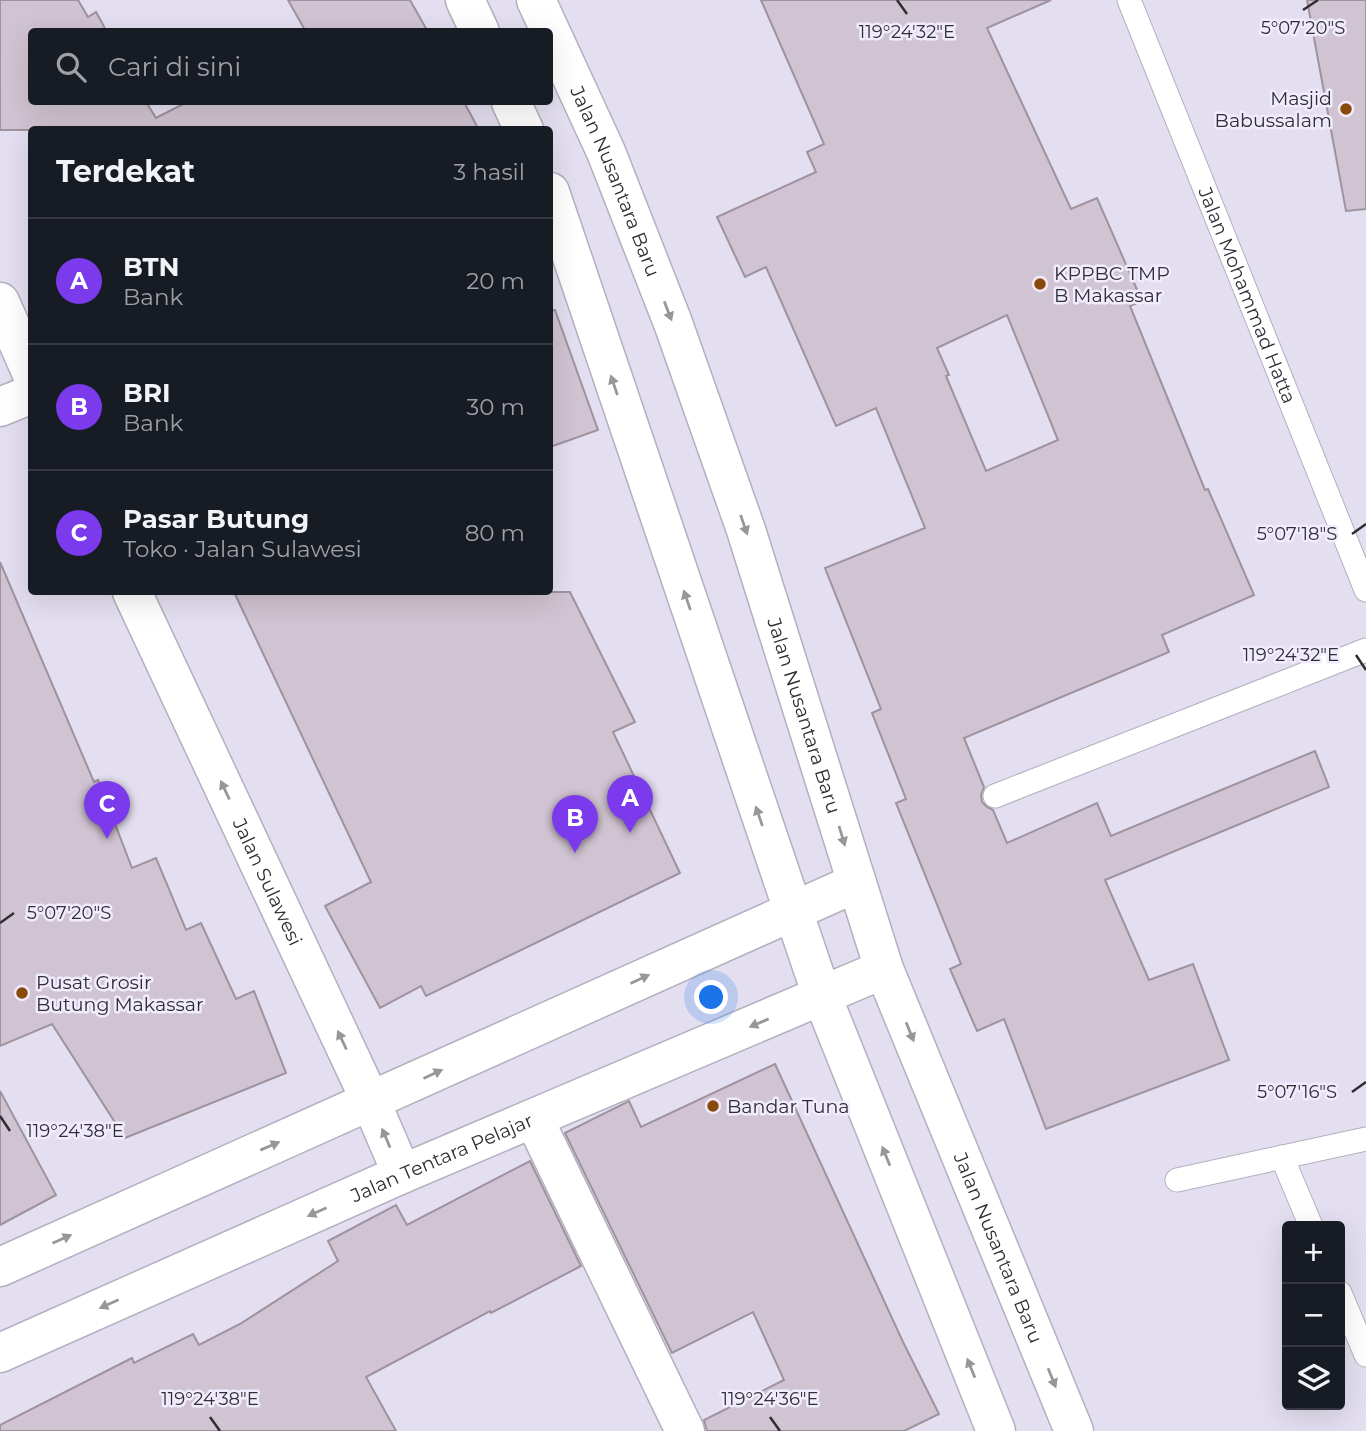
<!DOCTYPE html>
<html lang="id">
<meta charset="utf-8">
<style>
body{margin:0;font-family:Montserrat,sans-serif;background:#242831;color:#f1f3f6}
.controls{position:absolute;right:21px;bottom:21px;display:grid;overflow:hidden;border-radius:7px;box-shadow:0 7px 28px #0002}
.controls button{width:63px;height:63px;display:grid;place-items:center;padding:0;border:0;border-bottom:2px solid #363941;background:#171b24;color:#f1f3f6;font:35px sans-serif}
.you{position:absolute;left:712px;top:998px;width:24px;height:24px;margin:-18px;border:5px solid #fff;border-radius:50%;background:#1a73e8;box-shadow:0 0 0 10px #1a73e833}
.badge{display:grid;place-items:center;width:46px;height:46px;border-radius:50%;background:#7c3aed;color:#fff;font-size:23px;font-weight:700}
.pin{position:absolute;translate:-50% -58px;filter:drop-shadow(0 2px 4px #0008)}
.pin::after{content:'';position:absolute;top:37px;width:24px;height:21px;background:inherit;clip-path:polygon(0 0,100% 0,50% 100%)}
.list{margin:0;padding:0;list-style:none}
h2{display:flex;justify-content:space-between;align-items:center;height:91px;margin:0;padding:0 28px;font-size:30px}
h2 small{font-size:23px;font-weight:400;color:#9ea1a6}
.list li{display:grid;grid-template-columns:46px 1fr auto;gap:21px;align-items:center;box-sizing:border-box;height:126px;padding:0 28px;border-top:2px solid #363941}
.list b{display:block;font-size:26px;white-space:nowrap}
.list p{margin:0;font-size:23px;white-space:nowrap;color:#9ea1a6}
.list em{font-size:23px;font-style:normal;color:#9ea1a6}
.icon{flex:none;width:38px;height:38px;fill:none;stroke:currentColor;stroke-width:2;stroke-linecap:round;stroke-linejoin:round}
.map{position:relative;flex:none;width:1366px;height:1431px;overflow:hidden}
.search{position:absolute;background:#171b24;box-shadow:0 7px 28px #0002;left:28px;top:28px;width:525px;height:77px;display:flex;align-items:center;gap:18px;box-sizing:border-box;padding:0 24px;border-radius:7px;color:#9ea1a6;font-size:26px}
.panel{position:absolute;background:#171b24;box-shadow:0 7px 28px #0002;left:28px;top:126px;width:525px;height:469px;border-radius:7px}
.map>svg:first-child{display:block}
.building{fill:#d1c4d2;stroke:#9f929f;stroke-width:2;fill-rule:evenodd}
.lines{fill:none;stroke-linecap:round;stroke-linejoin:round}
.service-casing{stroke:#b4afbf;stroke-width:25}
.minor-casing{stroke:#b4afbf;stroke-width:41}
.tertiary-casing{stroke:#b4afbf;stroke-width:41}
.secondary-casing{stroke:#b4afbf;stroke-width:41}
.trunk-casing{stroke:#b4afbf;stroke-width:41}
.service{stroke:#fff;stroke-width:23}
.minor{stroke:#fff;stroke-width:38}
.tertiary{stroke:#fff;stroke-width:38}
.secondary{stroke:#fff;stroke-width:38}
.trunk{stroke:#fff;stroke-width:38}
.oneway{fill:#98969a}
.ticks{fill:none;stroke:#302e34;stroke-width:2.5}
.poi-dot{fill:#884a0b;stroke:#f1ecfd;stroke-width:2.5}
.labels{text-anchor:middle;stroke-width:5;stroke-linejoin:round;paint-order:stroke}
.poi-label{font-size:19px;fill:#302e34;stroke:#f1ecfd;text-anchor:start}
.street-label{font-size:19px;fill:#302e34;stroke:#f1ecfd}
.ticks-label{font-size:18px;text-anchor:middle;fill:#302e34;stroke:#f1ecfd;stroke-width:5;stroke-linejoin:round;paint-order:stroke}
</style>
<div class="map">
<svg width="1366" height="1431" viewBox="0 0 1366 1431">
<rect width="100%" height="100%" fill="#e4dff0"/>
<g class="building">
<polygon points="0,0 78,0 88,17 96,12 107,32 32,32 32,102 146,102 156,118 187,102 464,102 479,130 0,130"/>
<polygon points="288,0 410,0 428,32 306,32"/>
<path d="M761 0H1051L987 28 1071 209 1097 198 1142 301 1130 306 1205 490 1208 489 1254 595 1162 635 1169 652 964 738 984 787 981 795 982 802 987 807 993 810 1007 843 1097 803 1111 836 1315 751 1329 787 1105 880 1149 980 1193 964 1229 1060 1046 1129 1004 1019 977 1031 950 969 961 964 896 803 906 799 872 713 881 709 825 568 925 528 876 408 836 426 766 267 745 277 717 217 816 172 807 152 824 144ZM1007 315 1058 440 986 471 946 376 949 375 937 348Z"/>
<polygon points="1307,0 1366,0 1366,209 1346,211"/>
<polygon points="555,310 598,430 550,447 550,311"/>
<polygon points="0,562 94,782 98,780 132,868 156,858 186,930 201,923 236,999 254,991 286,1073 125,1138 52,1024 0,1046"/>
<polygon points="234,592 570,592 635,722 613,732 680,873 426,996 421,986 380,1008 325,906 371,882"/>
<polygon points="775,1064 903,1342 939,1414 904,1431 707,1431 704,1420 784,1380 753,1312 672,1353 565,1133 629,1101 641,1127"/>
<polygon points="0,1091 56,1195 0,1225"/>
<polygon points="530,1161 581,1266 491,1313 490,1311 366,1377 396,1431 0,1431 0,1425 132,1358 134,1363 193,1334 199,1345 240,1324 338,1261 328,1241 396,1205 407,1225"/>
</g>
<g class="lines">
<defs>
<g id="service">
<path id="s1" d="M1129 0 1366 590"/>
<polyline points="995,796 1366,650"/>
<polyline points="1282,1157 1311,1226"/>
<polyline points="1177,1180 1366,1139"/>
<polyline points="1340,1293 1366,1355"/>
</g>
<g id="minor">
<polyline points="0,407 32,394"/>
<polyline points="534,1119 685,1431"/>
</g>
<g id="tertiary">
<polyline points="0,302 32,374"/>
<path id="s2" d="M132 592 371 1102 402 1174"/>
</g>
<g id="secondary">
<polyline points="0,1267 856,883"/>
<path id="s3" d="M0 1353 402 1174 884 969"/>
</g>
<g id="trunk">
<polyline points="465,0 480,32"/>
<path id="s4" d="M536 0 606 152 673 323 746 530 884 969 1074 1431"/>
<polyline points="511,102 524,130"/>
<polyline points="550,192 822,996 996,1431"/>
</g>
</defs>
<use href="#service" class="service-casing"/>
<use href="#minor" class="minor-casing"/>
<use href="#tertiary" class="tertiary-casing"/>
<use href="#secondary" class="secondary-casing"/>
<use href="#trunk" class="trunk-casing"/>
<use href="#service" class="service"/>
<use href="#minor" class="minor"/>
<use href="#tertiary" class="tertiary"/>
<use href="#secondary" class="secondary"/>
<use href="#trunk" class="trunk"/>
</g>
<defs><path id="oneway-solid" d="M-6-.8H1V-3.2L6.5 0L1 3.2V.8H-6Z" transform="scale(1.75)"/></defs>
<g class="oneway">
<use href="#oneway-solid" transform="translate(668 311) rotate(69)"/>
<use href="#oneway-solid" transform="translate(614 385) rotate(-109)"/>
<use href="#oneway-solid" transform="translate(744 525) rotate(71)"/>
<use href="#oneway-solid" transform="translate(687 600) rotate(-109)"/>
<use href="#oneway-solid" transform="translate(225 790) rotate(-115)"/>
<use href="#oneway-solid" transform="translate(759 816) rotate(-109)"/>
<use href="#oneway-solid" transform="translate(842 836) rotate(73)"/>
<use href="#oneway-solid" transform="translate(640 979) rotate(-25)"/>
<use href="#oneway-solid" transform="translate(759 1023) rotate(157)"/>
<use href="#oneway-solid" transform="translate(910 1032) rotate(68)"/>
<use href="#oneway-solid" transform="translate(342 1040) rotate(-115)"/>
<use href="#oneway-solid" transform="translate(433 1074) rotate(-25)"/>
<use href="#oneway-solid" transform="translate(386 1138) rotate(-113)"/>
<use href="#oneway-solid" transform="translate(270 1146) rotate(-23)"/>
<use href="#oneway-solid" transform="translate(886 1156) rotate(-112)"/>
<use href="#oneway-solid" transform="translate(317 1212) rotate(156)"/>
<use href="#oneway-solid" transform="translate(62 1239) rotate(-24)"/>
<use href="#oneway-solid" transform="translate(109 1304) rotate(156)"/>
<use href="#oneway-solid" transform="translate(971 1368) rotate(-112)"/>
<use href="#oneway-solid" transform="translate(1052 1378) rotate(68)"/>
</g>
<path class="ticks" d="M897 0 907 14M1303 10 1318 0M1352 534 1366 524M1356 655 1366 670M0 923 14 913M1352 1092 1366 1082M0 1116 10 1131M210 1417 220 1431M770 1417 780 1431"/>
<g class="poi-dot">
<circle cx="1346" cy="109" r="7"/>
<circle cx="1040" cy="284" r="7"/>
<circle cx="22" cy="993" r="7"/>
<circle cx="713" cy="1106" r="7"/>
</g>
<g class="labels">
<g class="poi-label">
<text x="1332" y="105" text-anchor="end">Masjid<tspan x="1332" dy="22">Babussalam</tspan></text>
<text x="1054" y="280">KPPBC TMP<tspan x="1054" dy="22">B Makassar</tspan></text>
<text x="36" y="989">Pusat Grosir<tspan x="36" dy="22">Butung Makassar</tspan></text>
<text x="727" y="1113">Bandar Tuna</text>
</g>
<g class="street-label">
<text dy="7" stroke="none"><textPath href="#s4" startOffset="198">Jalan Nusantara Baru</textPath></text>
<text dy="7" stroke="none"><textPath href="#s1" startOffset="318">Jalan Mohammad Hatta</textPath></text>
<text dy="7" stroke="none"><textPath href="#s4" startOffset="765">Jalan Nusantara Baru</textPath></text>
<text dy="7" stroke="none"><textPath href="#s2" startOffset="320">Jalan Sulawesi</textPath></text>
<text dy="7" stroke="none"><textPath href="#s3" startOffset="483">Jalan Tentara Pelajar</textPath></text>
<text dy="7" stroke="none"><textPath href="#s4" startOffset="1332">Jalan Nusantara Baru</textPath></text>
</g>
</g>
<g class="ticks-label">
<text x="1303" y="34">5°07'20"S</text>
<text x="907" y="38">119°24'32"E</text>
<text x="1297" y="540">5°07'18"S</text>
<text x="1291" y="661">119°24'32"E</text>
<text x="69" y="919">5°07'20"S</text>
<text x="1297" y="1098">5°07'16"S</text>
<text x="75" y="1137">119°24'38"E</text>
<text x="210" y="1405">119°24'38"E</text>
<text x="770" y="1405">119°24'36"E</text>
</g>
</svg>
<div class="controls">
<button>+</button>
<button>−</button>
<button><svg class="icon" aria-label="layers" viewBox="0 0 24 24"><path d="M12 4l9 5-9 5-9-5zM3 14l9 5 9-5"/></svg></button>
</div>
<div class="you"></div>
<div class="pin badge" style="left:630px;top:833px">A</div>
<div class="pin badge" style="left:575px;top:853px">B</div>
<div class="pin badge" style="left:107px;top:839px">C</div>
<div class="search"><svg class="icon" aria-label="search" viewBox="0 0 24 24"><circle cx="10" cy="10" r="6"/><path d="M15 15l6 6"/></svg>Cari di sini</div>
<section class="panel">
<h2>Terdekat<small>3 hasil</small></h2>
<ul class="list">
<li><span class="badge">A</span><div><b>BTN</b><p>Bank</p></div><em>20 m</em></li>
<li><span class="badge">B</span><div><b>BRI</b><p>Bank</p></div><em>30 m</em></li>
<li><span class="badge">C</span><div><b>Pasar Butung</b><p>Toko · Jalan Sulawesi</p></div><em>80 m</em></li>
</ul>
</section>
</div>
